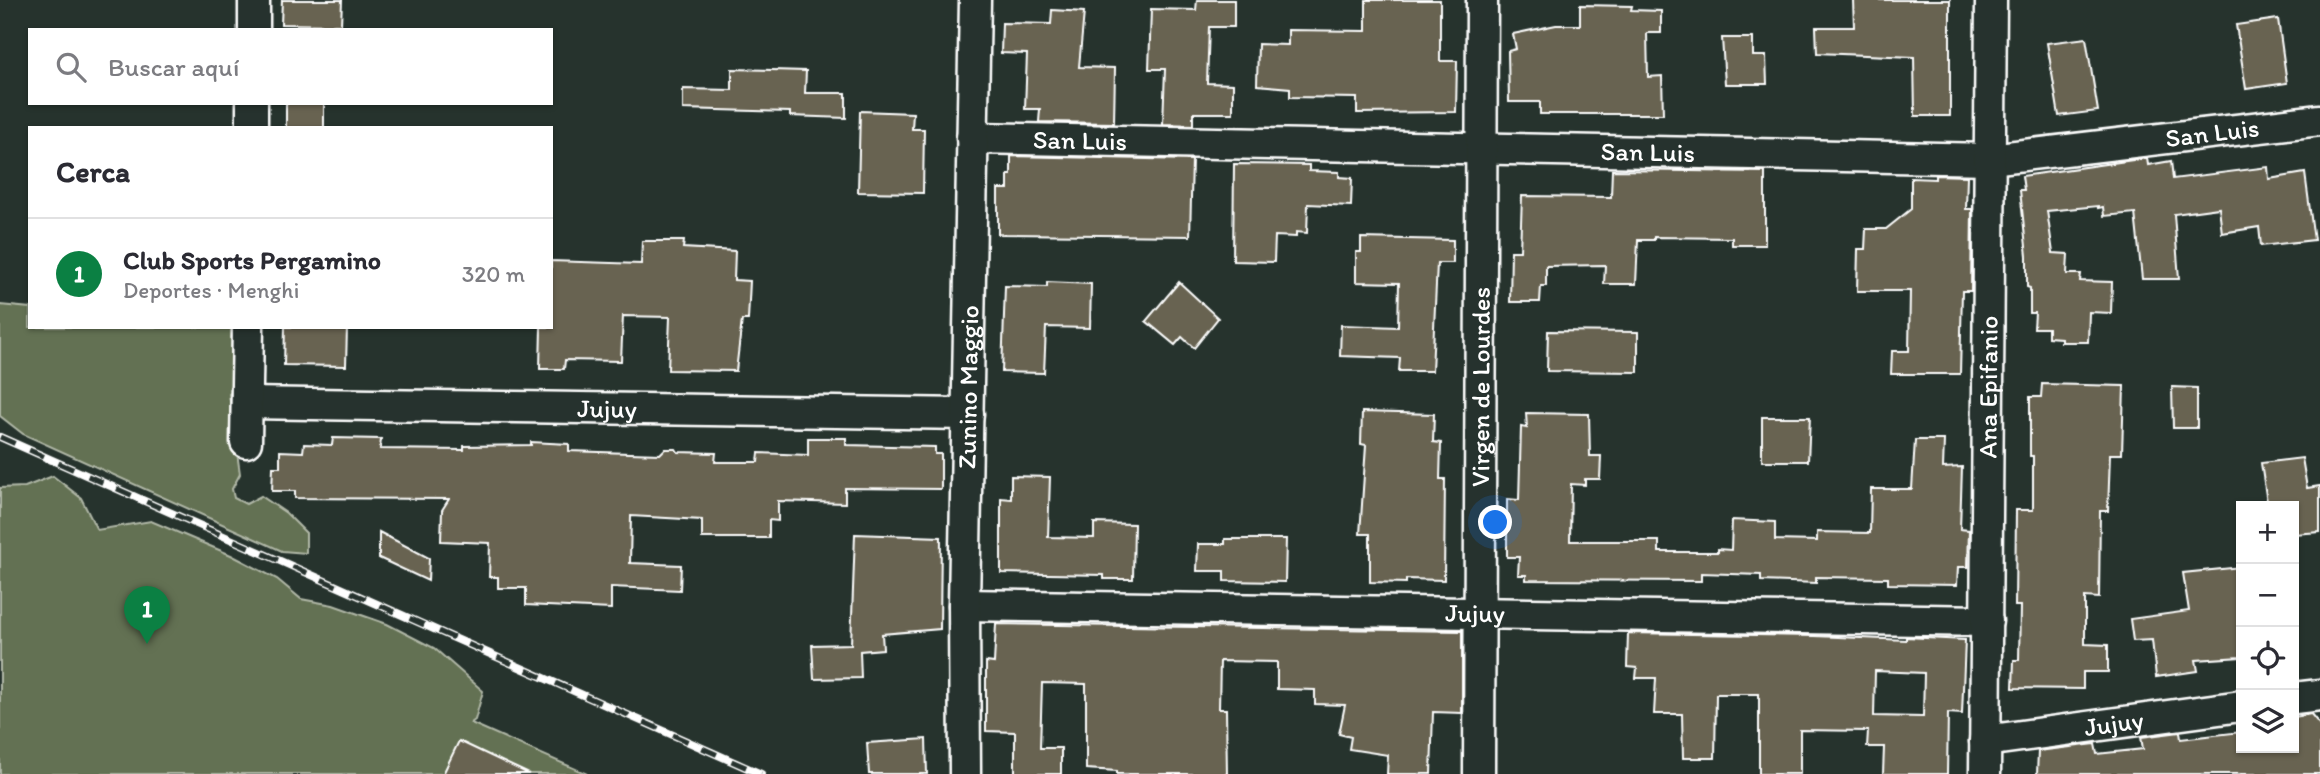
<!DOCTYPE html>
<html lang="es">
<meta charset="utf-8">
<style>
body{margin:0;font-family:Itim,sans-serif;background:#f7f7f7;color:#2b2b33}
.controls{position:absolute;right:21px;bottom:21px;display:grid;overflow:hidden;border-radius:0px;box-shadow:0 2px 5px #0004}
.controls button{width:63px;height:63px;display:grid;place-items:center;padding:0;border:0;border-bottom:2px solid #e1e1e2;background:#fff;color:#2b2b33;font:35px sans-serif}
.you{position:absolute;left:1496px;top:523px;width:24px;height:24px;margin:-18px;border:5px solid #fff;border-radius:50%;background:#1a73e8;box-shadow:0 0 0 10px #1a73e833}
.badge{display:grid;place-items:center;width:46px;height:46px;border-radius:50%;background:#0b8043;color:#fff;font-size:23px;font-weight:700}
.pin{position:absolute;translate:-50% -58px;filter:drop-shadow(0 2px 4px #0008)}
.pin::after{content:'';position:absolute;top:37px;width:24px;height:21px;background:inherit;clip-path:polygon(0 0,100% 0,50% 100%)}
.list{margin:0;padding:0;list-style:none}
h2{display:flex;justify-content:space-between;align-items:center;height:91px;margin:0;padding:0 28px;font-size:30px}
h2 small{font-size:23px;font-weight:400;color:#7c7c81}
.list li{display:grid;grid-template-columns:46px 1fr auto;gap:21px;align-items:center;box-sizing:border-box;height:112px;padding:0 28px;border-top:2px solid #e1e1e2}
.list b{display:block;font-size:26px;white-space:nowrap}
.list p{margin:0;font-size:23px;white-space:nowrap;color:#7c7c81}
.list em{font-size:23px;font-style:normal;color:#7c7c81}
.icon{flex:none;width:38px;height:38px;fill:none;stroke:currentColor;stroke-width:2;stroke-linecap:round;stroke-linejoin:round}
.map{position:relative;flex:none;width:2320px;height:774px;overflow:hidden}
.search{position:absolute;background:#fff;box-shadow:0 2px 5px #0004;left:28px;top:28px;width:525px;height:77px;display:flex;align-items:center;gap:18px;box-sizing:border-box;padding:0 24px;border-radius:0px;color:#7c7c81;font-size:26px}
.panel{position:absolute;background:#fff;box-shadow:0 2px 5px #0004;left:28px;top:126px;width:525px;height:203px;border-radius:0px}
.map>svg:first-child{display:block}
.green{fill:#637152;stroke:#b1b8a8;stroke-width:2}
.building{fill:#686451;stroke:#fff;stroke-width:2;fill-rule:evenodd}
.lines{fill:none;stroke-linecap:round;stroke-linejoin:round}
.minor-casing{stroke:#fff;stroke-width:35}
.minor{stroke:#26332d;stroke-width:30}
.rail-casing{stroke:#fff;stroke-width:8}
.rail{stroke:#26332d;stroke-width:5;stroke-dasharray:16;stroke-linecap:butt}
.labels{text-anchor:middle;stroke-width:5;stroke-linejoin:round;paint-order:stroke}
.street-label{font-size:26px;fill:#fff;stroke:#26332d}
</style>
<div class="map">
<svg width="2320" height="774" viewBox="0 0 2320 774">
<rect width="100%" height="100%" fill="#26332d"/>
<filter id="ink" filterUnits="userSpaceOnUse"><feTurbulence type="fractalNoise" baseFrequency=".0143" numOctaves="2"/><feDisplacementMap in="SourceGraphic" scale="14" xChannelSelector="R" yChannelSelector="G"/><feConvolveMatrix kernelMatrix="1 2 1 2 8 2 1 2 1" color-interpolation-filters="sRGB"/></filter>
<g filter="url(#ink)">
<g class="green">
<polygon points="0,305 30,308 30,327 233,327 240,355 238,387 229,394 240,474 232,489 234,498 246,504 261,496 286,513 306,533 306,553 282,551 23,434 0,416"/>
<polygon points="53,476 81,498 97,530 151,521 231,555 277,579 301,599 333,605 387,624 434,648 483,691 475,720 471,723 587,774 0,774 0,488 25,487"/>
</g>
<g class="building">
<polygon points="282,0 342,0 341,25 281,24"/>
<polygon points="1197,0 1234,0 1234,27 1209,27 1207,83 1233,84 1233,113 1193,113 1193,125 1163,124 1165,69 1149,69 1151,9 1196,10"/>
<polygon points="1366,0 1440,0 1440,61 1457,61 1456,112 1357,113 1357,98 1290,97 1290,88 1257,85 1258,44 1288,45 1288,30 1366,31"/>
<polygon points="1853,0 1950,0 1950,116 1915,116 1914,57 1817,53 1816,27 1854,27"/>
<polygon points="1580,5 1632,6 1631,10 1661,11 1661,33 1647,33 1648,77 1662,76 1663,114 1540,114 1540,102 1509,102 1508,51 1516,49 1513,34 1556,25 1580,25"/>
<polygon points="1052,10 1084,12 1079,67 1115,68 1114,123 1039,122 1040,109 1025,109 1027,54 1001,53 1002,23 1051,24"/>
<polygon points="2278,19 2287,83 2246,89 2236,25"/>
<polygon points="1722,38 1753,38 1753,56 1766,56 1767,84 1725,84"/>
<polygon points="2086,38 2098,111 2059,116 2047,43"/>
<polygon points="732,69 806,71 805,93 846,93 846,118 790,116 790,112 683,109 683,89 732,90"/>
<rect x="286" y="103" width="38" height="25"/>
<polygon points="860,111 913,113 912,129 924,129 923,193 858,192"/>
<polygon points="1011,156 1192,160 1190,236 998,234 998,189 1008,189 1008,175 1011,175"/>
<polygon points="2147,158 2148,165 2171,161 2173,179 2268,167 2269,179 2305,173 2314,240 2261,246 2259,227 2222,233 2219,208 2174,214 2179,279 2142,279 2135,213 2104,216 2103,207 2098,208 2098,206 2047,211 2053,253 2068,254 2067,274 2081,274 2080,281 2112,282 2111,313 2089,312 2088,342 2061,342 2061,338 2048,337 2048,328 2034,328 2035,313 2030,313 2030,288 2027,287 2027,256 2020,190 2024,190 2022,176"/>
<polygon points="1234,164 1309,165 1309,171 1339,172 1339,177 1352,178 1351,206 1308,204 1307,233 1296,232 1296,237 1275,236 1274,262 1233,261"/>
<polygon points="1612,170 1765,172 1765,245 1732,245 1732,238 1654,237 1654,240 1638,240 1636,284 1604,284 1605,265 1546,266 1546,286 1541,286 1540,302 1510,302 1511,251 1520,251 1522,196 1611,197"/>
<polygon points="1935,175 1967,176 1966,209 1972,209 1971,291 1962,291 1960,374 1891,374 1892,351 1909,351 1910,291 1857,291 1858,249 1865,249 1866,229 1886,229 1911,209 1911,178 1935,179"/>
<polygon points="1361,238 1453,240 1453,263 1437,263 1432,371 1399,371 1400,358 1340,356 1341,325 1398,327 1399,283 1356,282 1356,252 1361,252"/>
<polygon points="642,241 684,241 683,248 735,251 734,280 750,281 748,320 742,320 736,371 668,370 670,317 623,316 621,361 565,360 564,369 540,369 541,327 551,327 551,261 641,264"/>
<polygon points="1047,282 1091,284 1090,328 1046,327 1044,373 1002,372 1005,286 1047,287"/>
<polygon points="1179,282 1218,318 1194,348 1182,337 1175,345 1146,321"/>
<polygon points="285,327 347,327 346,366 284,365"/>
<polygon points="1548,331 1638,332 1638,372 1547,371"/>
<polygon points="2042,384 2124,386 2122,454 2110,454 2108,511 2100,511 2099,598 2085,597 2085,644 2108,645 2108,672 2083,672 2083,689 2013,688 2014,660 2019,660 2020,606 2015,606 2016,510 2033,510 2033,456 2030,456 2030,397 2041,397"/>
<polygon points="2172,387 2197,388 2197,428 2173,428"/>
<polygon points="1362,412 1434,414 1433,442 1441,443 1440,479 1445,479 1444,580 1406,579 1406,583 1370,582 1370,534 1360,534 1366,445 1361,444"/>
<polygon points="1526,413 1589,414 1590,456 1601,456 1600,479 1585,479 1585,485 1571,484 1570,541 1659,541 1659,552 1718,552 1718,549 1731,550 1732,520 1775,522 1775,540 1817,541 1817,532 1870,533 1871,489 1912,489 1915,440 1944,440 1943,468 1962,467 1960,529 1969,530 1968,567 1958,567 1957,585 1888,584 1888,578 1816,577 1816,583 1761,581 1761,575 1701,573 1701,581 1526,580 1526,575 1518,575 1519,557 1507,557 1507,499 1519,500 1521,427 1527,428"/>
<polygon points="1762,417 1810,417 1808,461 1762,461"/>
<polygon points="333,438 381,439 380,449 464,450 464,446 531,445 531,442 569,444 569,451 660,454 665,449 676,449 678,452 716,453 715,462 758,462 759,453 808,455 808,438 846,438 846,445 935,447 935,454 941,454 941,489 845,488 845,503 778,501 778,521 769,520 769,538 702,538 702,520 631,516 630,563 681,565 680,590 611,587 611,609 526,605 526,588 498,588 498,577 489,577 490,543 441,541 442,510 449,499 295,498 295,491 272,491 273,467 280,467 280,451 303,452 304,444 332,445"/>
<polygon points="2302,458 2307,488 2320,486 2320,532 2294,534 2294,506 2277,506 2276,502 2267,502 2261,463"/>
<polygon points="1011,476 1050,477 1048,537 1094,538 1094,523 1134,524 1133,579 1104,579 1104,575 1001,573 1001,498 1011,499"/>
<polygon points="379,532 429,558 428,581 379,558"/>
<polygon points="855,534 941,537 940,629 882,634 883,649 860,651 861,678 814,679 812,645 851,644"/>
<polygon points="1225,539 1286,539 1285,582 1224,581 1224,571 1197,571 1198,544 1225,544"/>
<polygon points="2241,567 2241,657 2196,660 2198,671 2156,677 2152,640 2133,641 2130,619 2189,611 2183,573"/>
<polygon points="996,624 1462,631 1462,713 1433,712 1431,774 1387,774 1388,755 1349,749 1351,737 1339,734 1345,705 1315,704 1315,690 1277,689 1277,662 1220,661 1219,709 1226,709 1227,774 1117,774 1117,771 1086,769 1086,684 1042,683 1040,748 1061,748 1061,774 1015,774 1015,732 986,731 986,662 994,663"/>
<path d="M1628 633 1815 636 1906 640V637L1965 640 1962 714 1948 713 1947 774H1883L1884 747H1867L1868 731 1800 730V774H1759V694H1716L1715 758H1683L1682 714H1654L1656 678H1636L1637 668 1627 667ZM1875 671 1924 673 1923 717 1874 716Z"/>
<polygon points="2311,714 2320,725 2320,774 2037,774 2038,751 2095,744 2097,754 2143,749 2141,737 2180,732 2181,739 2241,732 2241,748 2294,748 2294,717"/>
<polygon points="926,739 927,774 869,774 867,743"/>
<polygon points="459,741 529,774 443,774"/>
</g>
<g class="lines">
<defs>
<g id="minor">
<polyline points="254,30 254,0"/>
<polyline points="252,128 252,103"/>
<path id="s1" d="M972 138 1990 159 2320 120"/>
<path id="s2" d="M247 403 968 414"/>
<polyline points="246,442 248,327"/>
<path id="s3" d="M964 605 1987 621"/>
<polyline points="2294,698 2320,695"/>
<path id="s4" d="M1985 741 2241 706"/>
<path id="s5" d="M965 774 964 605 975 0"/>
<path id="s6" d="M1479 774 1482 0"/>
<path id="s7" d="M1985 774 1991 0"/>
</g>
</defs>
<use href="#minor" class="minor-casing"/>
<use href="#minor" class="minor"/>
<defs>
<polyline id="rail" points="0,437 761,774"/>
</defs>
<use href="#rail" class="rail-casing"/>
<use href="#rail" class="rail"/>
</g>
</g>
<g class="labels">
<g class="street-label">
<text dy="9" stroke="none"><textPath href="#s1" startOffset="1242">San Luis</textPath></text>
<text dy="9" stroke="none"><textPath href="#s1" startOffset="108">San Luis</textPath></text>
<text dy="9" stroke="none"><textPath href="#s1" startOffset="676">San Luis</textPath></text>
<text dy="9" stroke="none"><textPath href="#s5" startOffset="387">Zunino Maggio</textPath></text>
<text dy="9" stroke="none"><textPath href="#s6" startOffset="387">Virgen de Lourdes</textPath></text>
<text dy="9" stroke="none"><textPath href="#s7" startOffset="387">Ana Epifanio</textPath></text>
<text dy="9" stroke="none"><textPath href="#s2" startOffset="360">Jujuy</textPath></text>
<text dy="9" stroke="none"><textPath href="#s3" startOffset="511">Jujuy</textPath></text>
<text dy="9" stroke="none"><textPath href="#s4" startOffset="130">Jujuy</textPath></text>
</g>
</g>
</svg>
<div class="controls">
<button>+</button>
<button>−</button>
<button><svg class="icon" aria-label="locate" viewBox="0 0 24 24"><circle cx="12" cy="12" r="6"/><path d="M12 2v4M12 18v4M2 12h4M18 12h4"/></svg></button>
<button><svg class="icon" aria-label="layers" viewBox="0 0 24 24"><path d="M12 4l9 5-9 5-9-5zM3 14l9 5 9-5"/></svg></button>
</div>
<div class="you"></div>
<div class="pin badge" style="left:147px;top:644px">1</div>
<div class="search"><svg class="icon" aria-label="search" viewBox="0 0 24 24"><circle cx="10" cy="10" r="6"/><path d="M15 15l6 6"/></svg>Buscar aquí</div>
<section class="panel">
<h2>Cerca<small></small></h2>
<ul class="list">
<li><span class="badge">1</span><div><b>Club Sports Pergamino</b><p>Deportes · Menghi</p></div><em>320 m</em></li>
</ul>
</section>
</div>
